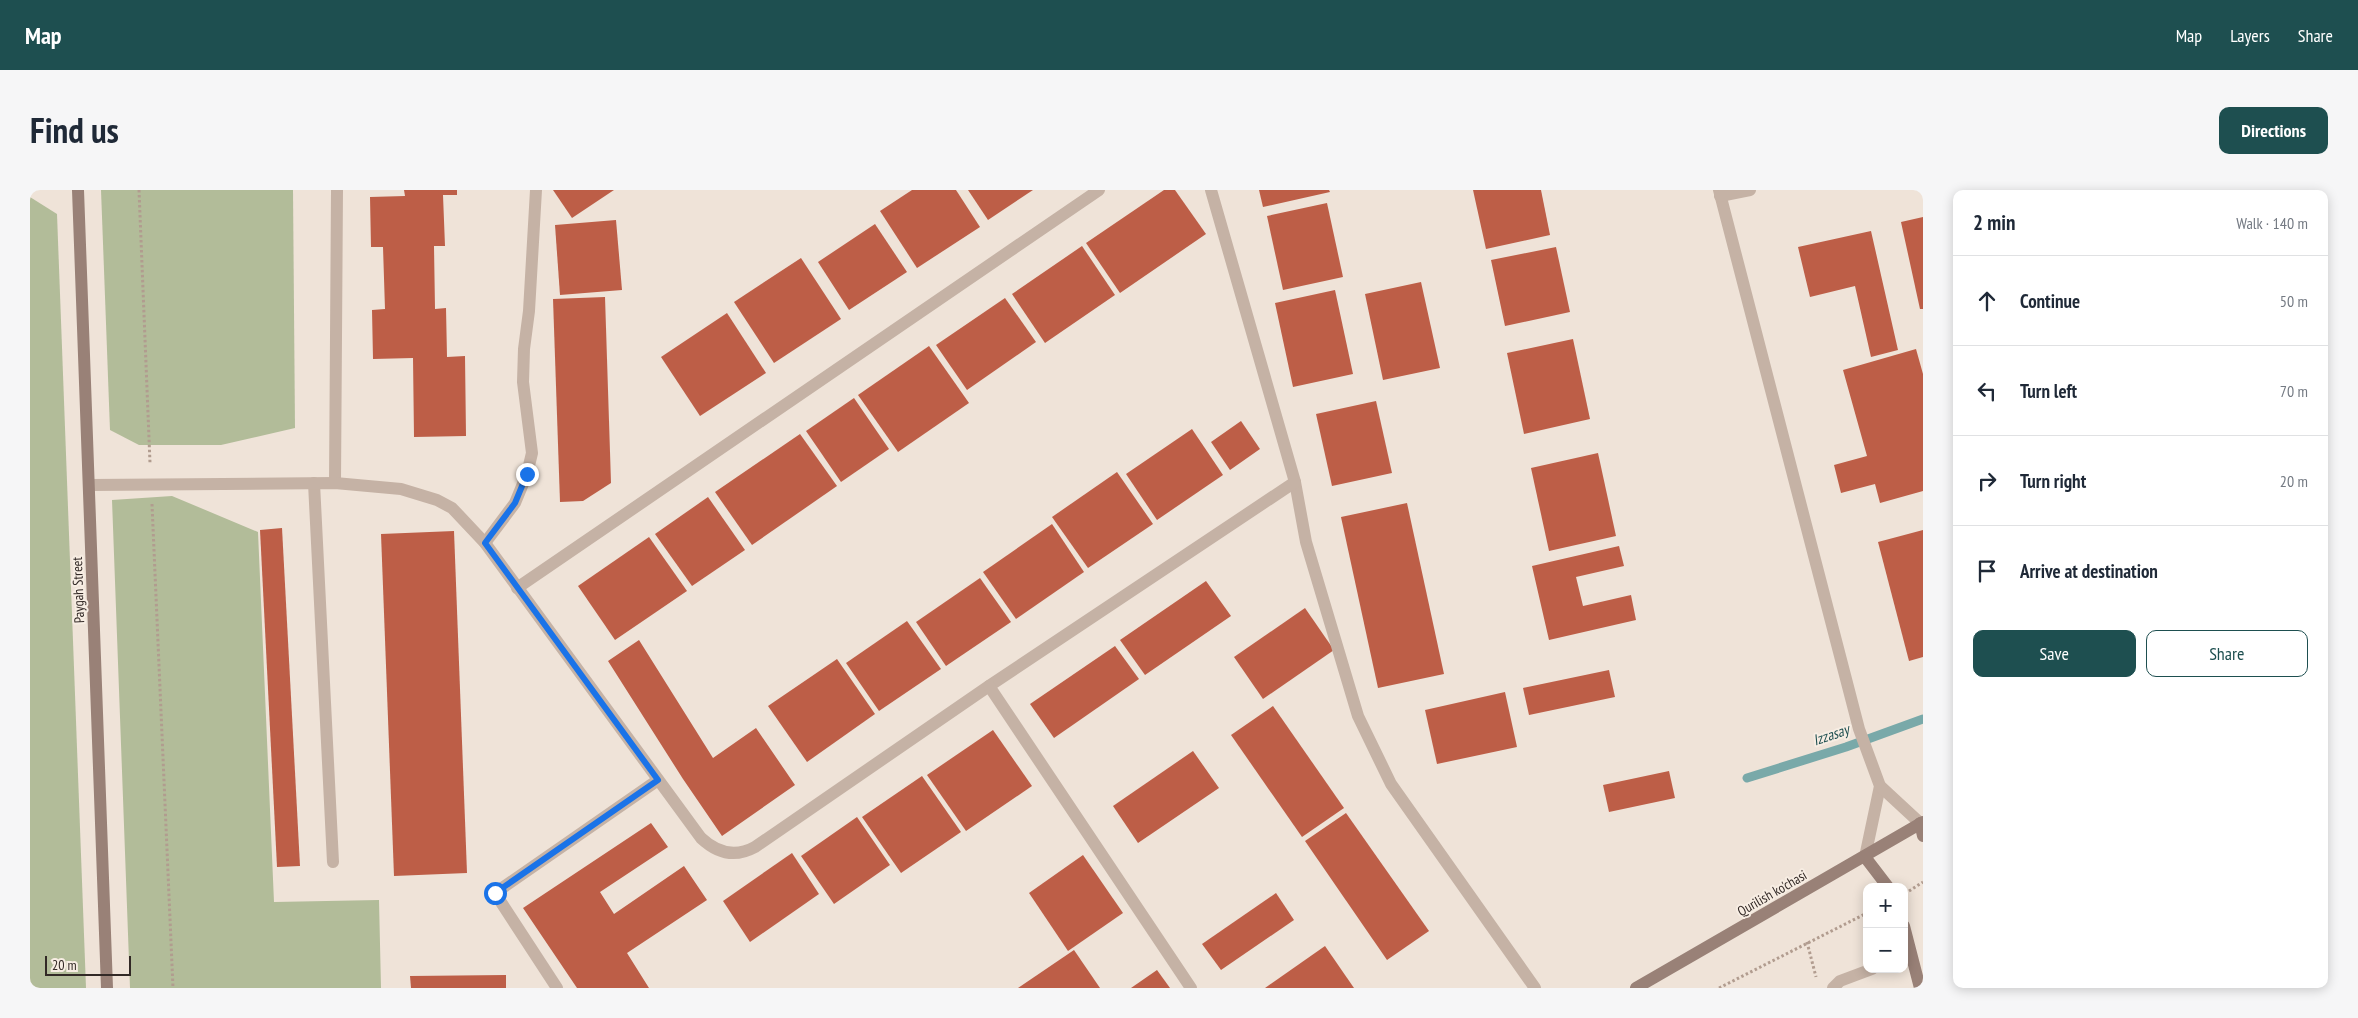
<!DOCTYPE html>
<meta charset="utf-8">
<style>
body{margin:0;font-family:"PT Sans Narrow",sans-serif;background:#f6f6f7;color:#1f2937}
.controls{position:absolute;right:15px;bottom:15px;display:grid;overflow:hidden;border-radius:10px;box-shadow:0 2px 12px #0003}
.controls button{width:45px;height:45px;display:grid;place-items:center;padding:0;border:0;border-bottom:1px solid #e0e1e3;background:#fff;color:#1f2937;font:25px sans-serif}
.scale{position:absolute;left:15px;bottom:12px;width:86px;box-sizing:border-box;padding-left:5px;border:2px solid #322926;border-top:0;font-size:14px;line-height:18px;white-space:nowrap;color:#322926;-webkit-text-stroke:4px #f7ede3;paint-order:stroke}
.stop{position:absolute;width:15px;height:15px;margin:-11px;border:4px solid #1a73e8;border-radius:50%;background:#fff}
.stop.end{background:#1a73e8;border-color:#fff;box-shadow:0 1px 5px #0008}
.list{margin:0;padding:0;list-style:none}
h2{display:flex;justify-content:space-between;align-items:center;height:65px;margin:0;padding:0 20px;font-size:21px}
h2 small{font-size:16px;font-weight:400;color:#747a83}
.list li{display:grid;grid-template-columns:32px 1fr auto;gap:15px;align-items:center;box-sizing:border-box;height:90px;padding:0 20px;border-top:1px solid #e0e1e3}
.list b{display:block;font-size:19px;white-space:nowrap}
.list em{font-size:16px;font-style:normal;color:#747a83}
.actions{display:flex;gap:10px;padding:15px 20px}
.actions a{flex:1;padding:11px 0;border:1px solid #1e4f50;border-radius:10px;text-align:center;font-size:18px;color:#1e4f50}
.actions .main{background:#1e4f50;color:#fff}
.icon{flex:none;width:28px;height:28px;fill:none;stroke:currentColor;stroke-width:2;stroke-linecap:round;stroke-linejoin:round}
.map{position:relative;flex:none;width:1893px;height:798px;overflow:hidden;border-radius:10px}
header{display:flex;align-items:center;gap:30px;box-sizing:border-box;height:70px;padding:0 25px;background:#1e4f50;color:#fff}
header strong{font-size:24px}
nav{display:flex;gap:28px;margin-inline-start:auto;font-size:18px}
.intro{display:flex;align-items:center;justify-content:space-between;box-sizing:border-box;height:120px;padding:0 30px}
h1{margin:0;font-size:35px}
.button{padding:12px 22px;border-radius:10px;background:#1e4f50;color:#fff;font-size:18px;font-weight:700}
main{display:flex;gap:30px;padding:0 30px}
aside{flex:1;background:#fff;border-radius:10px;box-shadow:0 2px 12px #0003}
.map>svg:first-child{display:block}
.green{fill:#b2bc99}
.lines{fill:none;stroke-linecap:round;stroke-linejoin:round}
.stream{stroke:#79a9a9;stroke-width:9}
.building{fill:#bd5e47}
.path{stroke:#b19c8f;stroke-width:3;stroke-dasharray:2.5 2.5;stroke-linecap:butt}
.lane{stroke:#c5b2a5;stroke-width:12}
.street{stroke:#c5b2a5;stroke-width:12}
.secondary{stroke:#998177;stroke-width:12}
.route{stroke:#1a73e8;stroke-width:6}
.labels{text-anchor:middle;stroke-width:4;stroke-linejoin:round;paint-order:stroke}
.street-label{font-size:14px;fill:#322926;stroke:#f7ede3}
.water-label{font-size:15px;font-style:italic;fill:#1e4f50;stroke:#f7ede3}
</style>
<header>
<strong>Map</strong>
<nav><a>Map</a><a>Layers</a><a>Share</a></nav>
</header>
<div class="intro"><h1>Find us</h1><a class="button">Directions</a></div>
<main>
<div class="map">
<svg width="1893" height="798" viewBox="0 0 1893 798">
<rect width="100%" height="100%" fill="#efe3d8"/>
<g class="green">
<polygon points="71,0 263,0 265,238 191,255 109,255 80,240"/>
<polygon points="0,7 27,24 56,798 0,798"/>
<polygon points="142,306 228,342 244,712 349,710 351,798 100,798 82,310"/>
</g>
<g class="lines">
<polyline class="stream" points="1717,588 1816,557 1893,529"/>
</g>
<g class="building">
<polygon points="374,0 427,0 427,5 413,5 415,56 404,56 405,119 416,118 417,167 435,166 436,246 384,247 383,168 343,169 342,120 355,119 353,57 341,57 340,7 375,6"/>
<polygon points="523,0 584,0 542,28"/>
<polygon points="882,0 926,0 950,37 887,78 850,21"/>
<polygon points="938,0 1003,0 958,30"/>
<polygon points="1134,0 1145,0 1176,44 1090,103 1056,53"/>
<polygon points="1229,0 1299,0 1300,2 1233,17"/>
<polygon points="1443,0 1511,0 1520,45 1456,59"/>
<polygon points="1297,13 1313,87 1253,100 1237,26"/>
<polygon points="1893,27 1893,119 1890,119 1871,32"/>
<polygon points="586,30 592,100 530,105 525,35"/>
<polygon points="845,34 877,82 819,120 788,72"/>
<polygon points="1841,41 1868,160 1841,167 1825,96 1780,107 1768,57"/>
<polygon points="1052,56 1085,105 1015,153 982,104"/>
<polygon points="1526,57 1540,122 1475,136 1461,70"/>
<polygon points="771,68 811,129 744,173 704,112"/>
<polygon points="1391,92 1410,178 1353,190 1335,104"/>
<polygon points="1305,100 1323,184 1263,197 1245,113"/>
<polygon points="575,107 581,293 553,311 530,312 523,109"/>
<polygon points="975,108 1006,152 937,200 906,155"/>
<polygon points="697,123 736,183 670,226 631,167"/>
<polygon points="1543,149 1560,229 1494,244 1477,163"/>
<polygon points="899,156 939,213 868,262 828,205"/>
<polygon points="1886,159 1893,184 1893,301 1850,313 1845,294 1811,303 1804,275 1837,266 1813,180"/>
<polygon points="824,208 859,259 811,292 776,241"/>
<polygon points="1346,211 1362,283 1302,296 1286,224"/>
<polygon points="1211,231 1230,259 1200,280 1181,252"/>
<polygon points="1162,239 1193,285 1127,330 1096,284"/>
<polygon points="770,244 807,296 722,355 685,302"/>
<polygon points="1568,263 1586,346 1519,361 1501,278"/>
<polygon points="1087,282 1123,334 1058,378 1022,327"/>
<polygon points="678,307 715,360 662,396 625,344"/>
<polygon points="1377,313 1414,484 1348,498 1311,327"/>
<polygon points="1022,334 1054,382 986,429 953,382"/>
<polygon points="252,338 270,676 247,677 230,340"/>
<polygon points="1893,340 1893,467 1879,471 1848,352"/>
<polygon points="424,341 437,683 364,686 351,344"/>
<polygon points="619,347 657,401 585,450 548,396"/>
<polygon points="1589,356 1594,376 1546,387 1553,416 1601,405 1606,430 1519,450 1502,376"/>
<polygon points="950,388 981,432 916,476 886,432"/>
<polygon points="1176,391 1201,426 1115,485 1090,450"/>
<polygon points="1275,418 1304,460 1233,509 1204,467"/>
<polygon points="877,431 911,479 849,521 816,473"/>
<polygon points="609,450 683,568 726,538 765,595 692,646 653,589 578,471"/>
<polygon points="1085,456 1109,489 1024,548 1000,514"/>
<polygon points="807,469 845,524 777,572 738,516"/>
<polygon points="1579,480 1585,507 1499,525 1493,498"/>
<polygon points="1475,502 1487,557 1407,574 1395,520"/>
<polygon points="1243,516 1314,618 1272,647 1201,545"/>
<polygon points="963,540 1002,596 936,641 897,585"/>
<polygon points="1163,561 1189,598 1108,653 1083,616"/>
<polygon points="1639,581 1645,608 1579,622 1573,595"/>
<polygon points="892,586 931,642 871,683 832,627"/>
<polygon points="1316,623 1399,741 1357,770 1275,651"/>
<polygon points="827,627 860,675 804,714 771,666"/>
<polygon points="621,633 638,657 570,702 584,724 654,676 677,710 597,763 619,798 547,798 493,718"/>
<polygon points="762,663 789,704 720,752 693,711"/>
<polygon points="1053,665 1093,723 1038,761 999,703"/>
<polygon points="1246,703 1264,730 1191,780 1172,754"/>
<polygon points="1295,756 1324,798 1235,798"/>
<polygon points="1044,760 1070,798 988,798"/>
<polygon points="1127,780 1140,798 1101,798"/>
<polygon points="476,785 476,798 381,798 380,786"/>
</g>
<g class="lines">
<g class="path">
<polyline points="109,0 120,273"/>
<polyline points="122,314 143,798"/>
<polyline points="1879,701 1893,692"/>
<polyline points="1777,752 1786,787"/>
<polyline points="1689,798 1837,723"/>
</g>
<g class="lane">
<polyline points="284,293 303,672"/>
<polyline points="305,293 307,0"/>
<polyline points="455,353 485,313 497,284 502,263 493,192 494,159 499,121 506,0"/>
<polyline points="1803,798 1810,791 1842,779"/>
</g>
<g class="street">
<polyline points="1689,0 1829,539 1850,596 1835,667"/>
<polyline points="1690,6 1720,0"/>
<polyline points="1265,292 1276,352 1328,526 1361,594 1505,798"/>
<path d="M60 295 305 293 371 299 407 310 422 318 455 353 671 648C687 663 705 668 725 657L959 496 1265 292 1181 0"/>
<polyline points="487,398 1069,0"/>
<polyline points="959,496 1161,798"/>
<polyline points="1850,596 1890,633"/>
<polyline points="527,798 465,703 628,590"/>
</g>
<g class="secondary">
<polyline points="48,0 77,798"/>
<polyline points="1890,633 1893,646"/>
<polyline points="1835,667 1858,697"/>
<polyline points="1874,736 1890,798"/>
<polyline points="1606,798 1893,632"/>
</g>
</g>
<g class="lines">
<polyline class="route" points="465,703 628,590 455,353 485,313 497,284"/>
</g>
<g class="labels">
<g class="street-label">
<text transform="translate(48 400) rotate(-92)" y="5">Paygah Street</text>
<text transform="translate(1742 703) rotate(-30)" y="5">Qurilish ko'chasi</text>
</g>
<g class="water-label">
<text transform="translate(1801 545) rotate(-19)" y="5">Izzasay</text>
</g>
</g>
</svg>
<div class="controls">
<button>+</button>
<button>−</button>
</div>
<div class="scale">20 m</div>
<div class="stop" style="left:465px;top:703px"></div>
<div class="stop end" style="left:497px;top:284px"></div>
</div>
<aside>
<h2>2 min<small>Walk · 140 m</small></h2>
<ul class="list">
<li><svg class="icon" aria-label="ahead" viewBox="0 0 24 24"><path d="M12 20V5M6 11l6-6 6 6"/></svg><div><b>Continue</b></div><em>50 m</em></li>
<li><svg class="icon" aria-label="left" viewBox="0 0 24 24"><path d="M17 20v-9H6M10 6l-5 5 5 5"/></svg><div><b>Turn left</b></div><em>70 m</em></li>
<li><svg class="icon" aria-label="right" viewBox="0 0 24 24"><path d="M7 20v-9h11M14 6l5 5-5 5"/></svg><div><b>Turn right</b></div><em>20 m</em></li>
<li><svg class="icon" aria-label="arrive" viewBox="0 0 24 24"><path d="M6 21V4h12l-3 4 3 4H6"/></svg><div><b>Arrive at destination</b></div></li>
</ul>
<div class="actions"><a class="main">Save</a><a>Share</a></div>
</aside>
</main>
